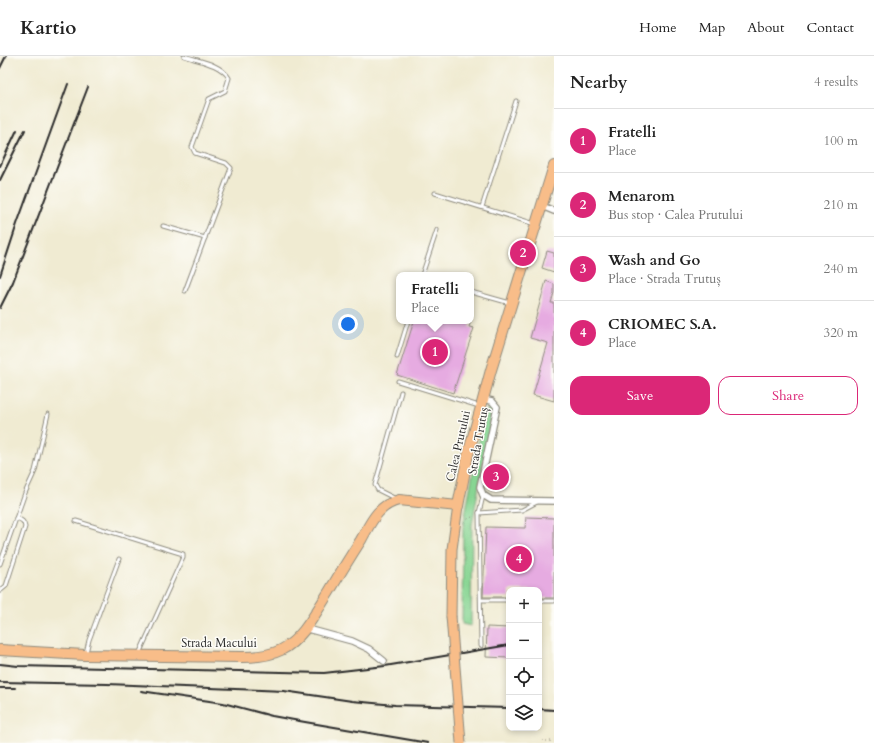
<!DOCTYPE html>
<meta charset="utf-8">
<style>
body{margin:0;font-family:Cardo,serif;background:#f2f2f2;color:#222}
.controls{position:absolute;right:12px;bottom:12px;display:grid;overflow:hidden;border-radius:8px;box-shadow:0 2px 6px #0003}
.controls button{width:36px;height:36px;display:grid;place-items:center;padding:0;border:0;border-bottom:1px solid #e0e0e0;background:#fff;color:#222;font:20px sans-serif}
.you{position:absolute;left:348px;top:268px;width:14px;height:14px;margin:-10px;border:3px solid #fff;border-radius:50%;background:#1a73e8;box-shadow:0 0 0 6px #1a73e833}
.badge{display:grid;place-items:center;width:26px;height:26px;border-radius:50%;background:#db2777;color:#fff;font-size:13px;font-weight:700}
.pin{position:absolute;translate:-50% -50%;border:2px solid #fff;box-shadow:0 1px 4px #0006}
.popup{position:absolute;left:396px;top:216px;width:78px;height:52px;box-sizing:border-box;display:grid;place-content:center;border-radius:8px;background:#fff;filter:drop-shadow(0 1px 3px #0005);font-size:13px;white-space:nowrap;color:#767676}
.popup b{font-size:15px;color:#222}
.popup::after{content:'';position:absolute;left:50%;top:100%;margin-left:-8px;border:8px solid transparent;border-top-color:#fff}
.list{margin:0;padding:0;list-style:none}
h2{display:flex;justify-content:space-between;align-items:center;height:52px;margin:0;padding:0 16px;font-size:17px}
h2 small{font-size:13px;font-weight:400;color:#767676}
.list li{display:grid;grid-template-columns:26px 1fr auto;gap:12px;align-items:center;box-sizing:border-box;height:64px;padding:0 16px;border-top:1px solid #e0e0e0}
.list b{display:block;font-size:15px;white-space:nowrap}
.list p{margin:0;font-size:13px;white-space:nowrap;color:#767676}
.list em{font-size:13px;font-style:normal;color:#767676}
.actions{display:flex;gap:8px;padding:12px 16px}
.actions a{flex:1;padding:9px 0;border:1px solid #db2777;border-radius:12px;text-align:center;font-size:14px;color:#db2777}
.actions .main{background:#db2777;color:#fff}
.icon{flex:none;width:22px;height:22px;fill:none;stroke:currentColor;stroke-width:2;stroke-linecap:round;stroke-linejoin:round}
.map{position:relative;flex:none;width:554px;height:687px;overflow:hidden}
header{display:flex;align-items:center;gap:24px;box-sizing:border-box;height:56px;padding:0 20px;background:#fff;border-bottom:1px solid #e0e0e0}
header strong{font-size:19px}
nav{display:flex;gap:22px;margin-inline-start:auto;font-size:14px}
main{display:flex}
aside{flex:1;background:#fff}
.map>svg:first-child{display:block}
.green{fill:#88d593;stroke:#5a805f}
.building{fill:#e6abe1}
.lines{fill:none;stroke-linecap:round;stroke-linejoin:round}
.lane-casing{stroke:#8e8b7e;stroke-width:5}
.street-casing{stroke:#8e8b7e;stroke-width:8}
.primary-casing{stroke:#8e8b7e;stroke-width:11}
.highway-casing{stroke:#8e8b7e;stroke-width:12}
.path{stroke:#8e8b7e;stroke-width:1;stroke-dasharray:1 3;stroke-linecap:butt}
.lane{stroke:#fff;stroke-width:3}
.street{stroke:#fff;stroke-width:5.5}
.primary{stroke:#f8bd89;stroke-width:9}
.highway{stroke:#f8bd89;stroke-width:10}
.rail{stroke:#2b2b2b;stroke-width:2}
.primary-bridge-casing{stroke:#8e8b7e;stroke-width:11;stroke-linecap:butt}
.primary-bridge{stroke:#f8bd89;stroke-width:9}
.labels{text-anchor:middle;stroke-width:3;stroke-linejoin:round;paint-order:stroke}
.street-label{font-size:12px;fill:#2b2b2b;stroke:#fdfcf7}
</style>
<header>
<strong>Kartio</strong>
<nav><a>Home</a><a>Map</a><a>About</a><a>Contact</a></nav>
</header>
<main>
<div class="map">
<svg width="554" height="687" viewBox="0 0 554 687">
<rect width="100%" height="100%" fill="#fdfcf7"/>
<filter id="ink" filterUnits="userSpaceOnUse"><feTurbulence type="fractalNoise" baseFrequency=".025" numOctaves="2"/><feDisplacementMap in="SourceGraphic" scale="8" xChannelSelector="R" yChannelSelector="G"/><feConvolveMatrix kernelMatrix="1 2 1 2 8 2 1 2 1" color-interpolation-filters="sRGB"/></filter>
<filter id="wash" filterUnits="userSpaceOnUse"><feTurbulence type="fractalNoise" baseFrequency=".012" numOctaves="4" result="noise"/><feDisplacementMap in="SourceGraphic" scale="16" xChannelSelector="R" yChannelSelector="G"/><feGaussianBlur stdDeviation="0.9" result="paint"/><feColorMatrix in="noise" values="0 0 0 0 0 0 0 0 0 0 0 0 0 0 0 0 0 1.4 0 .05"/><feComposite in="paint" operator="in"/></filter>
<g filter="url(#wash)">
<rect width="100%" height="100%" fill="#f0ebd2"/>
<polygon class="green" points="489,348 493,351 472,469 471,570 462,568 463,470 478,389"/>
<g id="blocks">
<g class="building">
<polygon points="547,195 554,197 554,216 542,212"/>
<polygon points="546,225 554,228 554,237 551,247 554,247 554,345 533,339 548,287 530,282"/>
<polygon points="414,265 471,265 469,271 474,272 453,337 397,319"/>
<polygon points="494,410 501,412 498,431 491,430"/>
<polygon points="526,461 554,462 554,542 539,542 539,534 509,534 509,541 483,541 486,471 525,472"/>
<polygon points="487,571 509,572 509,602 486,601"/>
</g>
</g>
</g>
<g filter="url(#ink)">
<use href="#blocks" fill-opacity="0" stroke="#8e8b7e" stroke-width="1"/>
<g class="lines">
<defs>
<g id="lane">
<path d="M184 0C199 5 221 8 229 22L225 35 209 43 192 91 195 97 226 107 231 112 185 235"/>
<polyline points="435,137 535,168"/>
<polyline points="482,151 516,45"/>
<polyline points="163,170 205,182"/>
<polyline points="422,219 437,174"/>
<polyline points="471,236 510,247"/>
<polyline points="397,301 408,265"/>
<polyline points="398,325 479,350"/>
<polyline points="396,443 378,434 375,429 401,336"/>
<polyline points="479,457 522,454 537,446"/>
<polyline points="76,465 183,498 183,501 139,598"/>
<polyline points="0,508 25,437 35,415 48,358"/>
<path d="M0 535 6 530 25 471C24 465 22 464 16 462"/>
<polyline points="481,544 509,544"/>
<polyline points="539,545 554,545"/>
<polyline points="481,590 479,457 483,440"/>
<polyline points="86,597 89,584 119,503"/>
</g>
<g id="street">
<polyline points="542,150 554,155"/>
<polyline points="483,343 492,345 497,351 480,431 483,439 491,444 554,445"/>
<polyline points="304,572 352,585 369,593 384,605"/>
</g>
<polyline id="primary" points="451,560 452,493 458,450"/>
<path id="highway" d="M0 594 85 599 242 601C255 601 269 600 281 594 303 583 316 556 329 536 339 519 350 501 361 484 371 466 378 449 399 444L458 450 468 399 491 314 554 110"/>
</defs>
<use href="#lane" class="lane-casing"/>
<use href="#street" class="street-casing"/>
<use href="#primary" class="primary-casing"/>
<use href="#highway" class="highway-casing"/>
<g class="path">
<polyline points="464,465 474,460"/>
<polyline points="542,685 554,685"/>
</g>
<use href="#lane" class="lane"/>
<use href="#street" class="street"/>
<use href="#primary" class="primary"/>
<use href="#highway" class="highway"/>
<g class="rail">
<polyline points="0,12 6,0"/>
<polyline points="0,110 17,74"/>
<polyline points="0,124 25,74"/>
<polyline points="0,220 17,168 68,28"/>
<polyline points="0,252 13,226 88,31"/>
<polyline points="0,608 18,610 324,617 385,610 509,589"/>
<polyline points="0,626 107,628 284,635 352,645 395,649 509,652"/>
<polyline points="0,632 15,632"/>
<polyline points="141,635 223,647 272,660 305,666 428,687"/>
<polyline points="539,653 554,654"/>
</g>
<defs>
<polyline id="primary-bridge" points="451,560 461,687"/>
</defs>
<use href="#primary-bridge" class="primary-bridge-casing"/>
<use href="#primary-bridge" class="primary-bridge"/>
</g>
</g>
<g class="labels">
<g class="street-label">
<text transform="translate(478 385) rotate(-80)" y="4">Strada Trutuș</text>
<text transform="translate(458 390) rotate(-77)" y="4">Calea Prutului</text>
<text x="219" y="591">Strada Macului</text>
</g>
</g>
</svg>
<div class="controls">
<button>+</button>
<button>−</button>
<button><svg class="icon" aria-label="locate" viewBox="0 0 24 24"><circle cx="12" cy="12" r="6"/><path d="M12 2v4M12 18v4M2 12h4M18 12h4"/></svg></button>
<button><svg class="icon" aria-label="layers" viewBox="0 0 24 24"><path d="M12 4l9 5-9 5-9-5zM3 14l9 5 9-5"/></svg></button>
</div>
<div class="you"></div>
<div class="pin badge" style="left:435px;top:296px">1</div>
<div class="popup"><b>Fratelli</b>Place</div>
<div class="pin badge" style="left:523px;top:197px">2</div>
<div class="pin badge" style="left:496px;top:421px">3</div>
<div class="pin badge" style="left:519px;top:503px">4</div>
</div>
<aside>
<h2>Nearby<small>4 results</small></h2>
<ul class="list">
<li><span class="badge">1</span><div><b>Fratelli</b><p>Place</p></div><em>100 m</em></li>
<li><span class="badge">2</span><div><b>Menarom</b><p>Bus stop · Calea Prutului</p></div><em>210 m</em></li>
<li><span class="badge">3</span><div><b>Wash and Go</b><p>Place · Strada Trutuș</p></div><em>240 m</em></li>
<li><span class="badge">4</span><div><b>CRIOMEC S.A.</b><p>Place</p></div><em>320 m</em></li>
</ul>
<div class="actions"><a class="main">Save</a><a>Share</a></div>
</aside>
</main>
